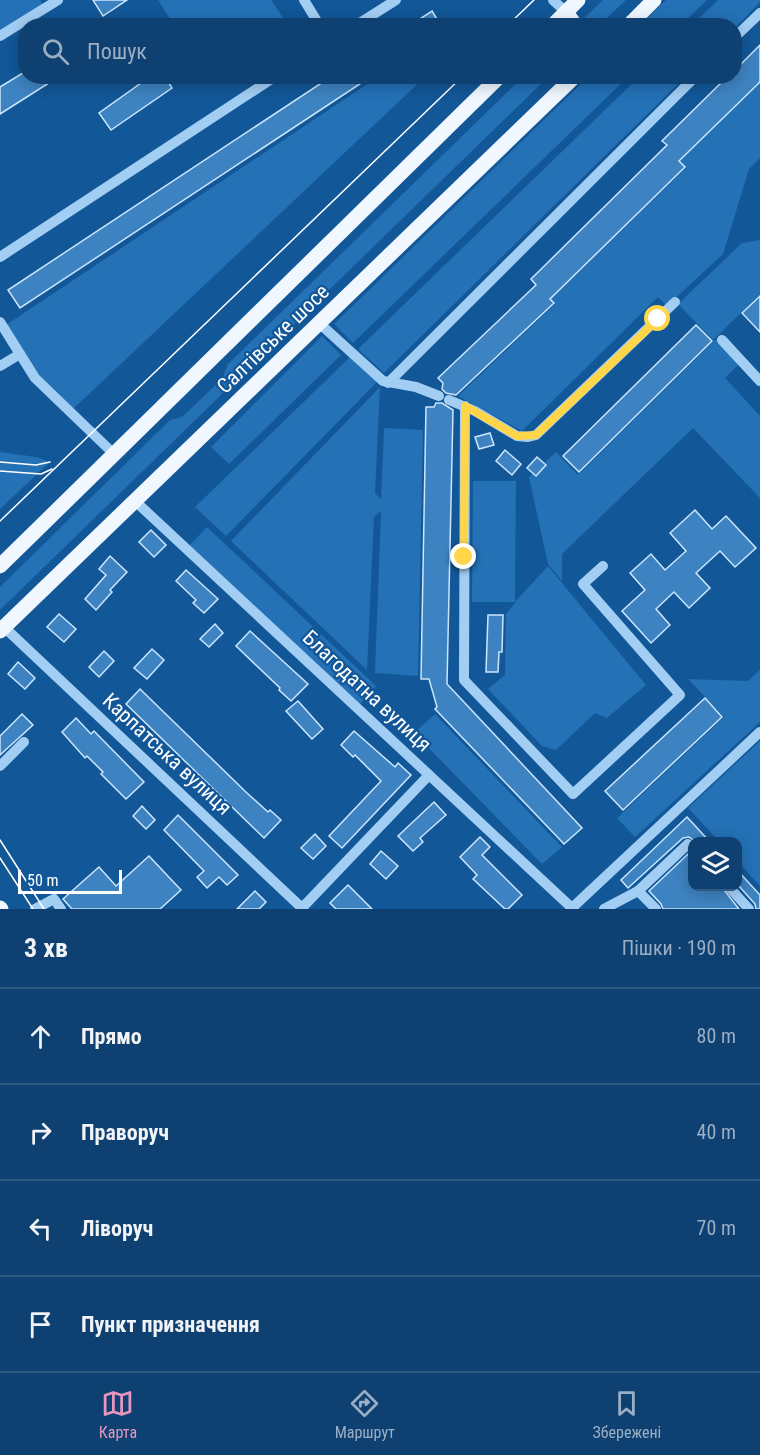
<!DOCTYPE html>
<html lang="uk">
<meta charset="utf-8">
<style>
body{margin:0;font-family:"Roboto Condensed",sans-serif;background:#1c4c7a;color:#f1f3f6}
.controls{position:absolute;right:18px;bottom:18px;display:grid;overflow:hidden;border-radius:12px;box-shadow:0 3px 15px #0003}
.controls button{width:54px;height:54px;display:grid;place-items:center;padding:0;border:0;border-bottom:2px solid #2e5a84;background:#0e4172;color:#f1f3f6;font:30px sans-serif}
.scale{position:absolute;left:18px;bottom:15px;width:104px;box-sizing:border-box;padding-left:6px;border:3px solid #fff;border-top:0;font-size:16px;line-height:21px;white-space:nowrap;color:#fff;-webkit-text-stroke:4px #125798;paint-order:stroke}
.stop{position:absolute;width:18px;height:18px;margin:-14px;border:4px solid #ffd54a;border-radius:50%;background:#fff}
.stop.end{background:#ffd54a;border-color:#fff;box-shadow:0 2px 6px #0008}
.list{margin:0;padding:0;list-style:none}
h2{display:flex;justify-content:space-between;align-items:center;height:78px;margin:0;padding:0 24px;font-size:26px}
h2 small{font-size:20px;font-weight:400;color:#9bafc4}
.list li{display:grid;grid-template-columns:39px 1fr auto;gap:18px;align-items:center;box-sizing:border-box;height:96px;padding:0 24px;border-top:2px solid #2e5a84}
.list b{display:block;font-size:22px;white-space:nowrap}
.list em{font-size:20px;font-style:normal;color:#9bafc4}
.icon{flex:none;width:33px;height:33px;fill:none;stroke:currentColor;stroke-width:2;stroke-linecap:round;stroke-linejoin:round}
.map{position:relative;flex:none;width:760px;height:909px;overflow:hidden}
.search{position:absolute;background:#0e4172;box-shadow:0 3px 15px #0003;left:18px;right:18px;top:18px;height:66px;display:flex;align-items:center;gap:15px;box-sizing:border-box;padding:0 21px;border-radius:24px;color:#9bafc4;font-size:22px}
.sheet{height:462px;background:#0e4172}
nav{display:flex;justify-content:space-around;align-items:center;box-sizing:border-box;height:84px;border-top:2px solid #2e5a84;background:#0e4172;font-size:16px;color:#9bafc4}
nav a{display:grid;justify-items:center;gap:3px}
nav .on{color:#e797bd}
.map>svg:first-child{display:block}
.green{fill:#2471b6}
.building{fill:#3e83c1;stroke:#cbe6fd;stroke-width:1.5}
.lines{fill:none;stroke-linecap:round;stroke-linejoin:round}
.minor{stroke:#a3cef4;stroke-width:10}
.major{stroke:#f0f7ff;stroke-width:15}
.tram{stroke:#fff;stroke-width:1.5}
.route{stroke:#ffd54a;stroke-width:8}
.labels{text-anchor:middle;stroke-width:4.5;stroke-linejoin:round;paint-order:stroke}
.street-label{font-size:21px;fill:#fff;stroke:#125798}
</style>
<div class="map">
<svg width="760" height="909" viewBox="0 0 760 909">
<rect width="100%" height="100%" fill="#125798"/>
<g class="green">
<polygon points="0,0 40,0 45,7 0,36"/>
<polygon points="158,0 271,0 288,25 174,25"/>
<polygon points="603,0 626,0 599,25 585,25 581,21"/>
<polygon points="666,0 707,0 681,25 640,25"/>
<polygon points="718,0 760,0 760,2 735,28 734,26 692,25"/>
<polygon points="524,76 548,77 0,610 0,587 170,420 182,417 222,379 228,364"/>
<polygon points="378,77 425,77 71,411 35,378 3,327"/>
<polygon points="588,77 628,77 353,343 334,324"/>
<polygon points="639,77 685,77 384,373 358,349"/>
<polygon points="760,83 760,158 749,169 723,254 667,306 658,297 522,431 458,396 555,304 551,299 686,168 680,161"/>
<polygon points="760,240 760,297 758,296 713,340 678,304 742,243"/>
<polygon points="322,336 341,355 229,464 211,447"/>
<polygon points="716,339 739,364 725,378 760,416 760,498 693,428 562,554 562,581 548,564 529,477 556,452 578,475"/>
<polygon points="350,357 377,382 226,536 195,507"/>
<polygon points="380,387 375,493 381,499 384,428 423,430 418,676 375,673 381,511 374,517 367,670 231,541"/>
<polygon points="0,452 36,457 50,462 0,509"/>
<polygon points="473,481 516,481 515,602 548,566 646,685 607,718 595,713 556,750 542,746 488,689 505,675 506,614 516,602 472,602"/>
<polygon points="207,527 376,686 360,704 189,546"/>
<polygon points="760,670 760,722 635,837 617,818 724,717 688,679 748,681"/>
<polygon points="435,714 562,847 542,864 414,733"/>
<polygon points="760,741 760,886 738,862 738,842 719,841 688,808"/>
</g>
<g class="building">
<polygon points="93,0 127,0 103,16"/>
<polygon points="432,11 441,26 409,26"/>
<polygon points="760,45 760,82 679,161 685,167 550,299 554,303 456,395 446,393 442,389 443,383 438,378 536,285 531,279 667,145 662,141 728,76 735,76 735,70"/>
<polygon points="26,71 26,76 60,76 0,114 0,87"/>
<polygon points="151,76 165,76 172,88 111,130 99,113"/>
<polygon points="332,76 372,76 20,308 8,290"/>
<polygon points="760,296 760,332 742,313"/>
<polygon points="696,325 712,341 579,472 563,456"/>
<polygon points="436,403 442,403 453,410 447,684 582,828 564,844 435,709 437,707 429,679 421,679 426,407 434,407"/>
<polygon points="490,433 494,445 479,449 475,437"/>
<polygon points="505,450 521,464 512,475 496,461"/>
<polygon points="537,457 546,465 536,476 527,468"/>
<polygon points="695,510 712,529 726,516 756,548 735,567 720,551 696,573 710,588 689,608 674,592 656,609 670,625 651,643 622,611 645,590 630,573 651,554 665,570 686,551 670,533"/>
<polygon points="151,530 166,545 154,557 139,542"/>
<polygon points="110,556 127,572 110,590 112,592 96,610 85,599 106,575 99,569"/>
<polygon points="186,570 218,599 204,613 193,603 196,600 176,581"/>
<polygon points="59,614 76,629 64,642 47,627"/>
<polygon points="488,615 503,615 502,652 499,652 498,672 486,672"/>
<polygon points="215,624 223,633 209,647 200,639"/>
<polygon points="250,631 308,684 291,701 279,690 280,688 236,646"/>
<polygon points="152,649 164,660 147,679 134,668"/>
<polygon points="104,651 114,661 99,677 89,667"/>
<polygon points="18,662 35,678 25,689 8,674"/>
<polygon points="140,689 247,793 268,812 270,810 281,820 264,838 126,704"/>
<polygon points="705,698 722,717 623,810 605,791"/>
<polygon points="298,701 323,729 312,739 286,711"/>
<polygon points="22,714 33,725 0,755 0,736"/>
<polygon points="76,718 91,734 94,731 144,782 126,799 101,774 103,772 87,756 85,758 62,732"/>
<polygon points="354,731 395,767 398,763 411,775 342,848 329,836 381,781 355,755 353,757 341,745"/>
<polygon points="434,802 446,815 420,838 423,842 413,851 398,836"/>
<polygon points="142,806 155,820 146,829 133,816"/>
<polygon points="178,815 238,875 227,885 219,877 207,888 197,877 204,871 164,830"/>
<polygon points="687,817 710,842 696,842 689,837 683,838 628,888 621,880"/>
<polygon points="315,834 326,846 313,859 301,848"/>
<polygon points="480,837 490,847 482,855 522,895 508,909 505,909 473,879 477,875 460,857"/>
<polygon points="381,851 398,866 386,879 370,864"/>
<polygon points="688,854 693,855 693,886 721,886 739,909 663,909 661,904 649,891"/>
<polygon points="149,856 181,890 160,909 72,909 63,899 99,867 116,886"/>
<polygon points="738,871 760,895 760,909 756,909 755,904 738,885"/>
<polygon points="348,885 372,909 336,909 330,903"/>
<polygon points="255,891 266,902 259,909 237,909"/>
</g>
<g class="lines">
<g class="minor">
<polyline points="304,0 320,26"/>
<polyline points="553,0 566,12"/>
<polyline points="355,26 396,0"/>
<polyline points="0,36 58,0"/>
<polyline points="734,38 760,13"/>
<polyline points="0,257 276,76"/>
<polyline points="0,322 35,378 114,454"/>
<polyline points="319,323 383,381 416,387 439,396"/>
<polyline points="722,340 760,381"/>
<polyline points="0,366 20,354"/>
<polyline points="388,383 696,76"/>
<polyline points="449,400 475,411 517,436 528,437 536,435 675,302"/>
<polyline points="465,406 464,680 573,794 680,695 583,584 603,566"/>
<polyline points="135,501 573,909"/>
<polyline points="4,627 303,909"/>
<polyline points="0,766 24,742"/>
<polyline points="728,886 749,909"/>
<polyline points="638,891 656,909"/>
<polyline points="302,908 429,775"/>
<polyline points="572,908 760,732"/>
<polyline points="35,909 54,899 61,909"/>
<polyline points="604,909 638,891 688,844 692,848"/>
</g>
<g class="major">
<polyline points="566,12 576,26"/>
<polyline points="552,26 578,0"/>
<polyline points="628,26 654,0"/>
<polyline points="0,566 500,76"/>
<polyline points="0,631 575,76"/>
<polyline points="0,908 1,909"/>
</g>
<g class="tram">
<polyline points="507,26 534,0"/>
<polyline points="0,462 36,465 50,462"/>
<polyline points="0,471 41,474 52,469"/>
<polyline points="0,521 463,76"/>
<polyline points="0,840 44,909"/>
<polyline points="0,858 33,909"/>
</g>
</g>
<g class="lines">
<polyline class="route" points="464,557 465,406 517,436 536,435 658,319"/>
</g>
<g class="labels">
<g class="street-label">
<text transform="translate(273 339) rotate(-44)" y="7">Салтівське шосе</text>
<text transform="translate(367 691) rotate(43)" y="7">Благодатна вулиця</text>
<text transform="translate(167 754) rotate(43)" y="7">Карпатська вулиця</text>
</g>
</g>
</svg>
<div class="controls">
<button><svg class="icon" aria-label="layers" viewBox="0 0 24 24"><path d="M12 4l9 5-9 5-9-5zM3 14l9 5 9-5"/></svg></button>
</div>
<div class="scale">50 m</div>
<div class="stop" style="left:658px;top:319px"></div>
<div class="stop end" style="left:464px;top:557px"></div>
<div class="search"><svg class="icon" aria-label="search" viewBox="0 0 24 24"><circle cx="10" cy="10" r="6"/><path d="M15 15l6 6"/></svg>Пошук</div>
</div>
<section class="sheet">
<h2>3 хв<small>Пішки · 190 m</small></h2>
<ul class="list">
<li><svg class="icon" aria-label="ahead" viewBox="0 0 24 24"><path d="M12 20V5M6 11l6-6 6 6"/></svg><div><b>Прямо</b></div><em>80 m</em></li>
<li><svg class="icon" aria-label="right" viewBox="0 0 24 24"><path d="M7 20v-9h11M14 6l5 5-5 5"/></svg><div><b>Праворуч</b></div><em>40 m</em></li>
<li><svg class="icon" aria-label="left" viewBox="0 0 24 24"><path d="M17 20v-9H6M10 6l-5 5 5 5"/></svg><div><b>Ліворуч</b></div><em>70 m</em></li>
<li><svg class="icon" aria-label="arrive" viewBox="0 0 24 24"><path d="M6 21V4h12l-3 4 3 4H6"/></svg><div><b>Пункт призначення</b></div></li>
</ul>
</section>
<nav>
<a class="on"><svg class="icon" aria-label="map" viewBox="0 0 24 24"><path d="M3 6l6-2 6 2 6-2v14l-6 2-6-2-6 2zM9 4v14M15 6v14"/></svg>Карта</a>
<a><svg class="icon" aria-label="directions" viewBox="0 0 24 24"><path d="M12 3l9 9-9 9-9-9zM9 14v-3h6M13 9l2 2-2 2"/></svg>Маршрут</a>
<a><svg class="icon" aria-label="saved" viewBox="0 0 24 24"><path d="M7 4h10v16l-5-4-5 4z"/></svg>Збережені</a>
</nav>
